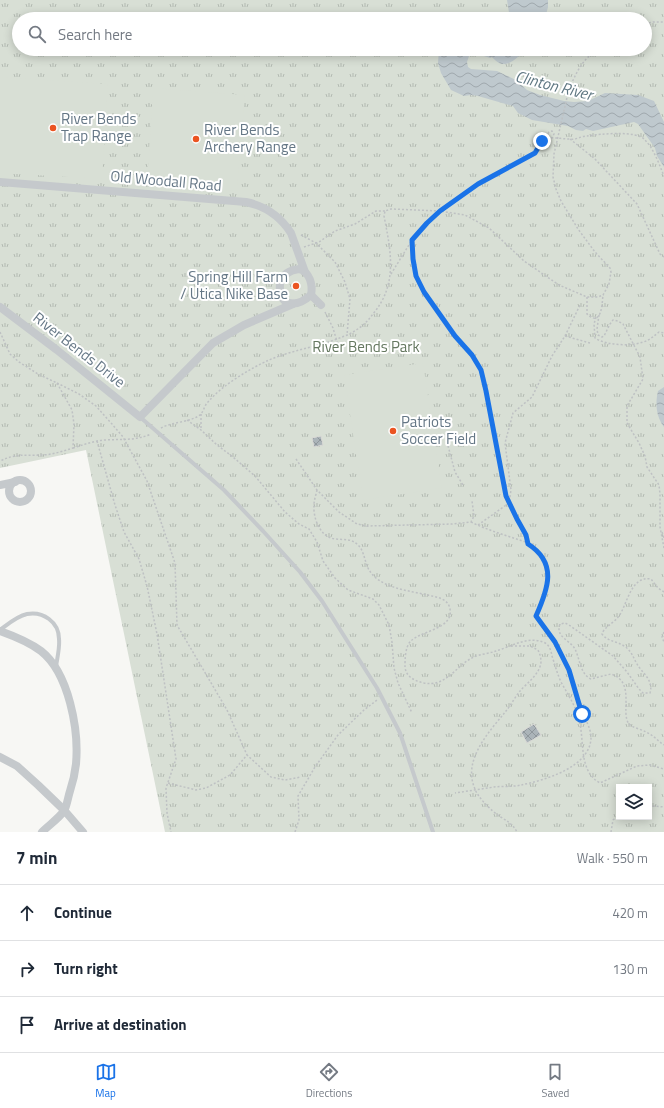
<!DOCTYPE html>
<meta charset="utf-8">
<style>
body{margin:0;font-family:"Titillium Web",sans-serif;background:#f6f6f7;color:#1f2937}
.controls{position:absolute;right:12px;bottom:12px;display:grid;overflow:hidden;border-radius:0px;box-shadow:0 2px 10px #0003}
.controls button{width:36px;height:36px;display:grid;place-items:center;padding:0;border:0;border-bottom:1px solid #e0e1e3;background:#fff;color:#1f2937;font:20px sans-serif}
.stop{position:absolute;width:12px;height:12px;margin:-9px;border:3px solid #1a73e8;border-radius:50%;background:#fff}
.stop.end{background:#1a73e8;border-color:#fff;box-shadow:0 1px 4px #0008}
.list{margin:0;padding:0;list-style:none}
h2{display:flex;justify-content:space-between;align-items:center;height:52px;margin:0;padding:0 16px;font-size:17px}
h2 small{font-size:13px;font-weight:400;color:#747a83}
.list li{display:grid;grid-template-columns:26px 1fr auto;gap:12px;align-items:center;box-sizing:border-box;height:56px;padding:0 16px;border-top:1px solid #e0e1e3}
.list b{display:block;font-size:15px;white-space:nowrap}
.list em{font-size:13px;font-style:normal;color:#747a83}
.icon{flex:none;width:22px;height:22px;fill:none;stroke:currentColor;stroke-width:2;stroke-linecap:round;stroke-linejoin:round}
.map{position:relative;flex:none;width:664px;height:832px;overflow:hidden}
.search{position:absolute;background:#fff;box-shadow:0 2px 10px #0003;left:12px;right:12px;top:12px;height:44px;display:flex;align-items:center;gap:10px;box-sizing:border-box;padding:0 14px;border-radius:22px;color:#747a83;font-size:15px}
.sheet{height:220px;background:#fff}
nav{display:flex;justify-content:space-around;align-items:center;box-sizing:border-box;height:56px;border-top:1px solid #e0e1e3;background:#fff;font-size:11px;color:#747a83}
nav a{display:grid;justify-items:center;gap:2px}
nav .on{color:#1a73e8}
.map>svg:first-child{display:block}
.park{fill:url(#park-tufts);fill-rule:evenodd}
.garden{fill:#d8dfd5}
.water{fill:url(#water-waves)}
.building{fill:url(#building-cross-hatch);stroke:#d9d9d6}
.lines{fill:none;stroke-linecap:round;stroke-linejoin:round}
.path{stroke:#bec1c3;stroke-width:1.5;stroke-dasharray:2 2;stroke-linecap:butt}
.lane{stroke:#c5c9cc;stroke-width:4}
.street{stroke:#c5c9cc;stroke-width:8}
.route{stroke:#1a73e8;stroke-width:5}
.poi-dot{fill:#eb5421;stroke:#fff;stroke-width:1.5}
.labels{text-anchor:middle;stroke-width:4;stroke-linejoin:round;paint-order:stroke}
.poi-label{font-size:15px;fill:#657786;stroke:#fff;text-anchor:start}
.street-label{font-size:15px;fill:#657786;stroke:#fff}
.park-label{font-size:15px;fill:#657860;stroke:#fff}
.water-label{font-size:16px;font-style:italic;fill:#607883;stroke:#fff}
</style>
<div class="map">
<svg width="664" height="832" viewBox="0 0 664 832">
<defs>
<pattern id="park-tufts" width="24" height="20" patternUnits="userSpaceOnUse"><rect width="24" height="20" fill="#d8dfd5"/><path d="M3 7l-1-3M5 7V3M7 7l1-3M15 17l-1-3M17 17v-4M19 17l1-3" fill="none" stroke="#b3bab2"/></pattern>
<pattern id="water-waves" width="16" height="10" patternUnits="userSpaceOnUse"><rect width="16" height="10" fill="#bfc9ce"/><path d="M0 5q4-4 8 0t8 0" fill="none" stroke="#9fa8ad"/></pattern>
<pattern id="building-cross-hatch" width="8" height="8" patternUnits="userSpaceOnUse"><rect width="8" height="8" fill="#abb4b9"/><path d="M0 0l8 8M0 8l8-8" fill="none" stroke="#8f979c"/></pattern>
</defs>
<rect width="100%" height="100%" fill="#f7f7f4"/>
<path class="park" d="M0 0H664V832H165L86 450 0 468ZM19 19H645V49H19ZM619 787H649V817H619Z"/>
<g class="garden">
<polygon points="0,77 108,84 102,179 0,173"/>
<polygon points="153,88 245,95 237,191 147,183"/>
<polygon points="423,363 442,488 363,500 344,375"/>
</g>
<g class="water">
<polygon points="507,0 548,0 548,7 545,19 510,19"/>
<path d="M439 49H528C515 58 506 73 492 57L490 58C482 55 477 54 469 56L467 62 468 67 471 69 497 71 516 80 527 90 540 95 564 101 574 102 588 101 605 93 638 95 654 101 664 122V167L657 156 655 148 638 124 634 122 593 131 586 129 583 131 576 130 568 126 532 120 518 113 513 106 478 96 471 95 464 96 451 90 441 73 438 63Z"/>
<path d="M664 387V427C656 417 655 403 658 391Z"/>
</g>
<g class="building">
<polygon points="321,436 323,445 314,447 312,438"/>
<polygon points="534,724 541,735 527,743 521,732"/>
</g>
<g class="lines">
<g class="path">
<polyline points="645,24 653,22 664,22"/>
<polyline points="546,137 549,132 552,131 554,134 552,138"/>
<polyline points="570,139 595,159 637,204 660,254 664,257"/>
<polyline points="301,235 316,243 335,262 345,282 350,299 347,335"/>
<path d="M412 240 413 259 416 276 424 292 455 336 472 355 481 370 486 391 506 496 517 519 526 535 528 543C557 563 548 589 536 616 542 625 550 633 555 643 567 663 573 684 579 705 583 716 590 725 591 736 592 767 545 780 521 785 513 787 503 786 494 787 481 789 468 791 455 793"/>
<polyline points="304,247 319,242 335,231 355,224 376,211 385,211"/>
<path d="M391 274 412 240 427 223 440 211 478 184 535 153 540 143 544 139C554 136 565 140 575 139 579 138 583 136 587 136 600 134 637 130 645 140 654 149 659 164 664 176"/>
<path d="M587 297V314C602 328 602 303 603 295"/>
<polyline points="325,312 333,328 338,345"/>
<polyline points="599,315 597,329 598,335 602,337 604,336 610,324 613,320 618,321 623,324 640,357 643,379 627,406 627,423 639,443 645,456 647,467 659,485 660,494 660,527 664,548"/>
<path d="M596 317 594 324 595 338C607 346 635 347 648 340 652 338 655 335 659 332L664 333"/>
<path d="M0 332 10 354 19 362 38 374 57 383 72 410 74 424 73 448C63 451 52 455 41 455 23 456 17 453 0 461"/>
<polyline points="565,336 590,343"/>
<polyline points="334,346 341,344"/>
<polyline points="57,383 79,394 96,406 112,424 123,437 147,481 175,563 177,625 227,710 247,755"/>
<polyline points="201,414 201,430"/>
<polyline points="187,420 201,430 217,445 233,457 255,476 285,512 299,524 309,529 317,542 323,561 335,578 348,590 373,599 379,605 389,625 392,642 394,668 398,683 412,713"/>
<path d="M161 428C171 422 193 422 201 414 204 410 205 404 209 401 221 386 251 368 269 360 292 350 318 347 342 337 354 333 365 325 373 314 398 284 391 252 384 216L385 211 391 209 440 211 465 215 489 228 524 261 559 285 587 297H598L603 295 609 284 611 272 610 268 595 252 578 229 561 201 556 189 553 177 554 154 568 93C574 76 582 59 598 49"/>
<polyline points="97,441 115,505 124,532 139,559 147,586 157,634 176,759 166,788 167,813 171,832"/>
<polyline points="447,442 455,472 463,485"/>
<path d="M73 448C83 445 93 441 104 440 120 439 135 441 151 434"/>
<polyline points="296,459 317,490 339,512 357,524 367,526 452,524 471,522 474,516 472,501"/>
<path d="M317 490C316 495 314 500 314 505 313 517 319 534 331 538 339 541 349 537 357 544 364 550 364 559 368 568 378 588 407 590 427 595 436 597 448 598 450 609 454 629 420 631 411 641 405 646 405 660 405 667 406 677 415 681 424 683 445 687 455 668 470 659 478 654 488 654 496 651 510 647 527 636 543 642 549 644 551 650 552 656 555 665 557 673 561 682 568 695 576 706 579 720 585 741 578 771 600 783L637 766 650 765 664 769"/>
<path d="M471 522C489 531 509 536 528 543"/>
<polyline points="478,525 509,503 511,490 505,443 513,413 532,397 552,356 565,336 580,305"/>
<polyline points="662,532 664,538"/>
<path d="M664 592 658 588 651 579C631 575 627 605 619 616 614 623 604 627 602 634 608 642 617 641 624 646 631 650 633 657 637 664 642 673 654 680 650 693H643L639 689 627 672 613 656 569 625 565 623 560 624C555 637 570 640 575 649 580 659 580 674 591 679L611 674C636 682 620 712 629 724 633 728 641 729 646 732 653 735 658 741 664 745"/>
<polyline points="664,632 662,637 664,642"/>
<path d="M511 646H530L538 650C540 654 541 658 541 662 540 674 527 683 520 691 515 697 511 705 506 711 489 732 462 760 475 789 478 798 492 811 499 816 507 821 513 824 517 832"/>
<polyline points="168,783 196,790 206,788 230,775 247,755 271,777 285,780 301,777"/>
<polyline points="649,808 654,806 664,807"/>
<polyline points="295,832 299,820 298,796 315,767 338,735 364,710 377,700"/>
<polyline points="611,832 613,820 619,815"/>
</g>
<g class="lane">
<polyline points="140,417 224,490 263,531 300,572 322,601 377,688 400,733 433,832"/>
<path d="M0 630C8 624 17 616 27 614 43 611 59 622 59 639 60 648 57 658 56 667"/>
</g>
<g class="street">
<path d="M0 182 246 202C265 206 280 216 291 233L305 272"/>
<path d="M299 269C310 272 313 285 311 295 295 309 278 306 280 283 283 274 289 270 299 269Z"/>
<polyline points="311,295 321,305"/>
<polyline points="0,307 57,350 140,417 213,343 244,325 293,304"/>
<circle cx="20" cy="491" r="11"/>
<polyline points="0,485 15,482"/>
<path d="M0 631C14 636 29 642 41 651 69 673 79 730 76 764 75 773 73 782 70 791 68 797 67 806 64 811 58 819 49 825 42 832"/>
<polyline points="0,757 17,766 38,785 64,810 83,832"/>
</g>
</g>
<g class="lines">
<path class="route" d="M542 141 535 153 478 184 440 211 427 223 412 240 413 259 416 276 424 292 455 336 472 355 481 370 486 391 506 496 517 519 526 535 528 544C558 563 548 589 536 616L555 642 569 670 582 714"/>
</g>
<g class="poi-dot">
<circle cx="53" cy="128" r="4"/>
<circle cx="196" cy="139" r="4"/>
<circle cx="296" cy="286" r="4"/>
<circle cx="393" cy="431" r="4"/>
</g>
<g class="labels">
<g class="poi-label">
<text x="61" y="124">River Bends<tspan x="61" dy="17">Trap Range</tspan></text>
<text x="204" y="135">River Bends<tspan x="204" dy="17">Archery Range</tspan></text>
<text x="288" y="282" text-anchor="end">Spring Hill Farm<tspan x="288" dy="17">/ Utica Nike Base</tspan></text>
<text x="401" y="427">Patriots<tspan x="401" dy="17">Soccer Field</tspan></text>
</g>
<g class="street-label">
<text transform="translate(166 181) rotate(5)" y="5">Old Woodall Road</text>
<text transform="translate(79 350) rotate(38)" y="5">River Bends Drive</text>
</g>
<g class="park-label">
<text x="366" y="352">River Bends Park</text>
</g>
<g class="water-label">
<text transform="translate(554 85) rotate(14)" y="6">Clinton River</text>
</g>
</g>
</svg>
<div class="controls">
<button><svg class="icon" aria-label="layers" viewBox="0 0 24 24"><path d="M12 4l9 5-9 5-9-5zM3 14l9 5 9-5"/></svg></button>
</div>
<div class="stop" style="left:582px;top:714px"></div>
<div class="stop end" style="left:542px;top:141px"></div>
<div class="search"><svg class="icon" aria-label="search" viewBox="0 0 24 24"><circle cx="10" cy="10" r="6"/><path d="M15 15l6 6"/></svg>Search here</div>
</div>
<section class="sheet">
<h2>7 min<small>Walk · 550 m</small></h2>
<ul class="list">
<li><svg class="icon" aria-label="ahead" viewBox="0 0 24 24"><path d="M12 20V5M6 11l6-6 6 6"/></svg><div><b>Continue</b></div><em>420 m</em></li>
<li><svg class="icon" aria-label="right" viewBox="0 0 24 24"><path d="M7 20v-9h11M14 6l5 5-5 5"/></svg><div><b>Turn right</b></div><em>130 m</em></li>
<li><svg class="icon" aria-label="arrive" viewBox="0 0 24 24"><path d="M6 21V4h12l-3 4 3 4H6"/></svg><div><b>Arrive at destination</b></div></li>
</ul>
</section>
<nav>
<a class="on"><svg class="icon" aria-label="map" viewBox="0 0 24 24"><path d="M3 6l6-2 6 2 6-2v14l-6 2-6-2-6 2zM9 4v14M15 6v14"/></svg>Map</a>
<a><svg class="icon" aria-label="directions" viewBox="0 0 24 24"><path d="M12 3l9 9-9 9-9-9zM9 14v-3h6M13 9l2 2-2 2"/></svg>Directions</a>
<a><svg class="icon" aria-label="saved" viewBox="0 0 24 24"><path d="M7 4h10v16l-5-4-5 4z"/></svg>Saved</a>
</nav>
